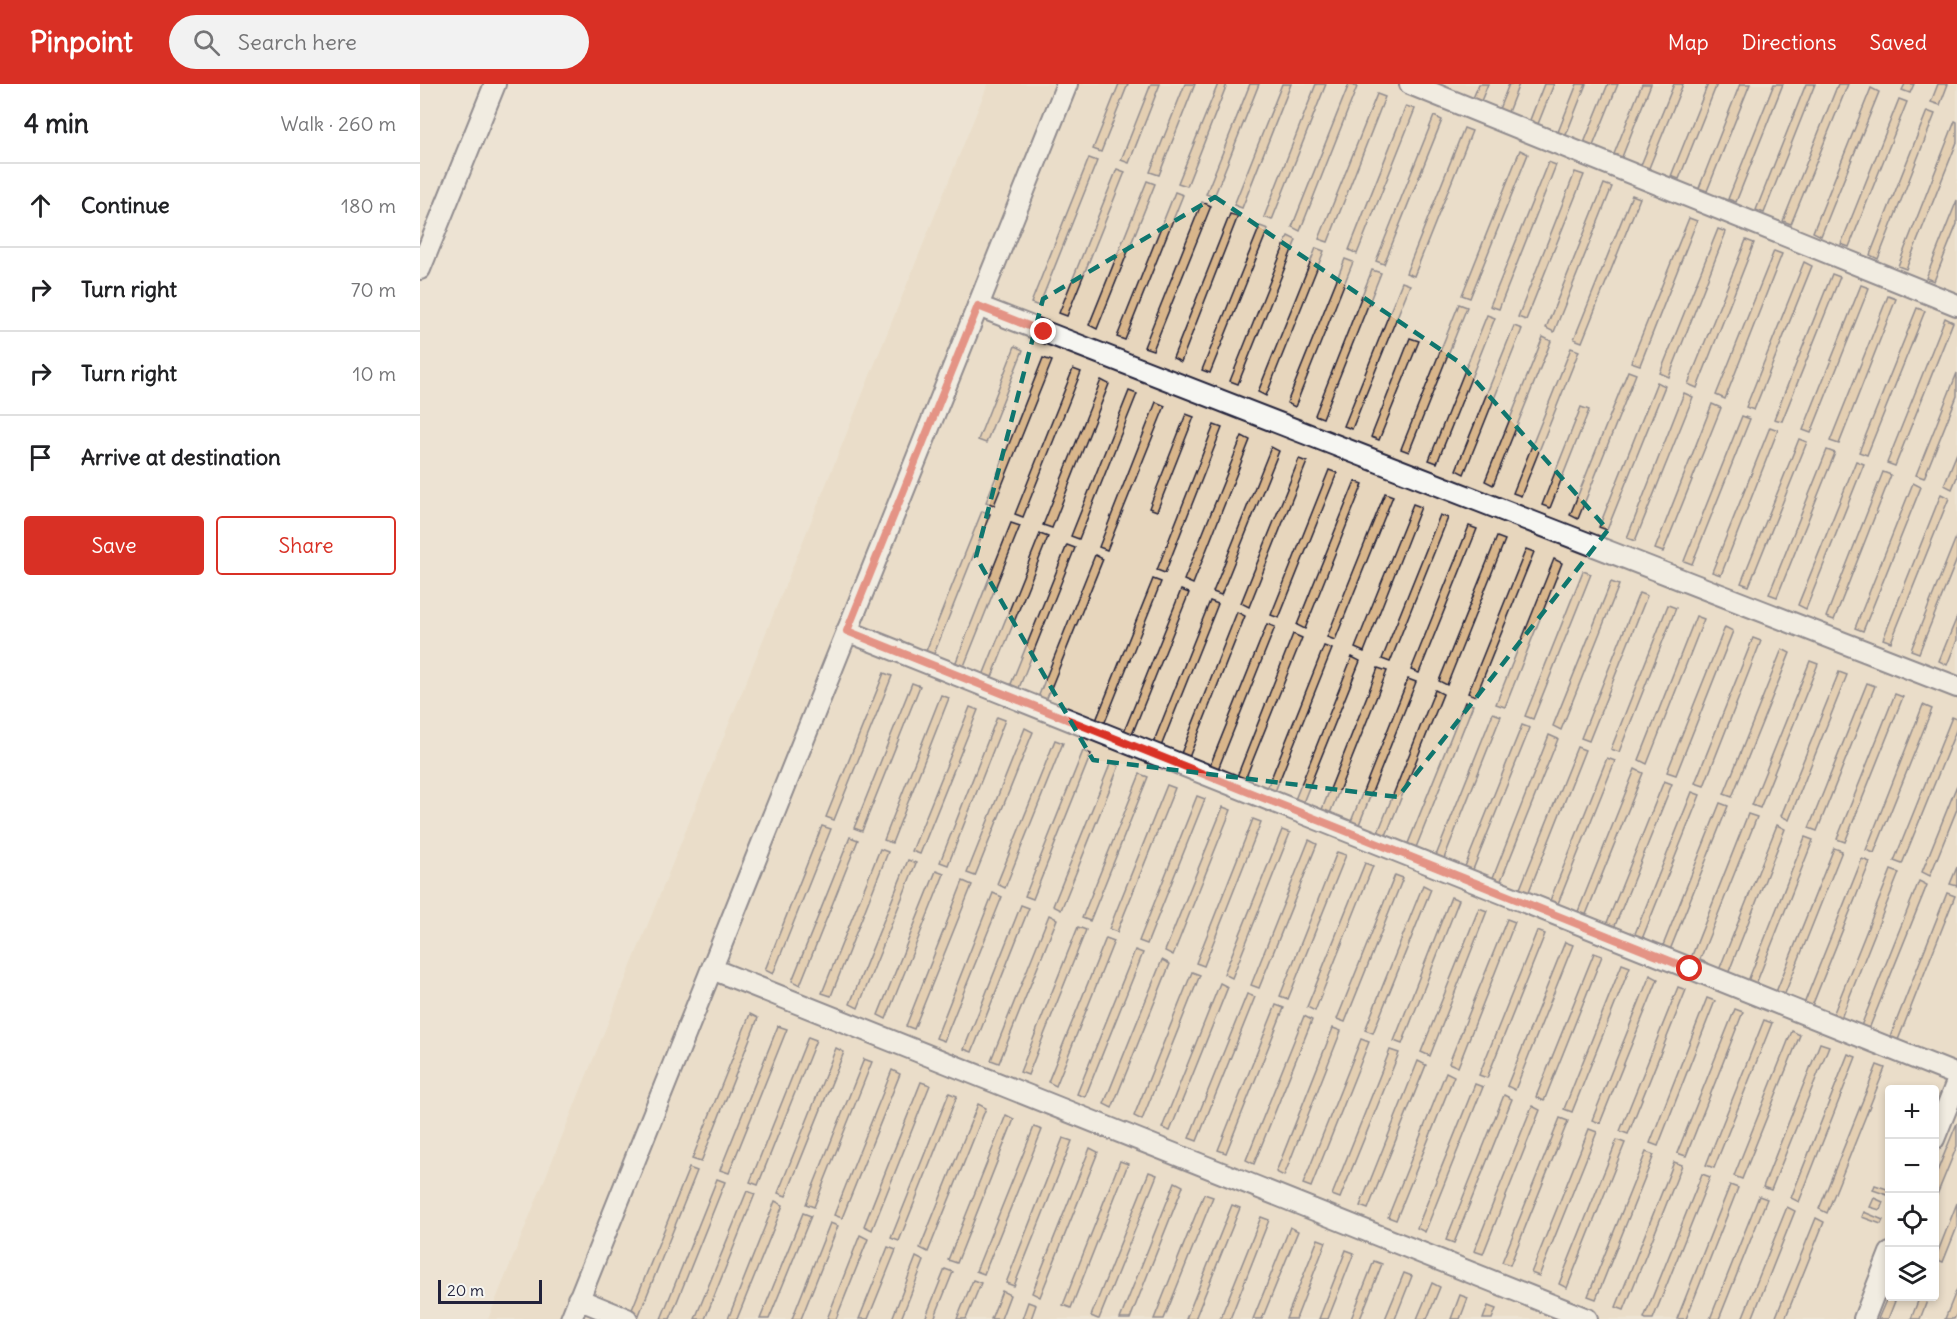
<!DOCTYPE html>
<meta charset="utf-8">
<style>
body{margin:0;font-family:Delius,sans-serif;background:#f2f2f2;color:#202124}
.controls{position:absolute;right:18px;bottom:18px;display:grid;overflow:hidden;border-radius:6px;box-shadow:0 3px 9px #0003}
.controls button{width:54px;height:54px;display:grid;place-items:center;padding:0;border:0;border-bottom:2px solid #e0e0e0;background:#fff;color:#202124;font:30px sans-serif}
.scale{position:absolute;left:18px;bottom:15px;width:104px;box-sizing:border-box;padding-left:6px;border:3px solid #22223b;border-top:0;font-size:16px;line-height:21px;white-space:nowrap;color:#22223b;-webkit-text-stroke:4px #f6f6f2;paint-order:stroke}
.stop{position:absolute;width:18px;height:18px;margin:-14px;border:4px solid #d93025;border-radius:50%;background:#fff}
.stop.end{background:#d93025;border-color:#fff;box-shadow:0 2px 6px #0008}
.list{margin:0;padding:0;list-style:none}
h2{display:flex;justify-content:space-between;align-items:center;height:78px;margin:0;padding:0 24px;font-size:26px}
h2 small{font-size:20px;font-weight:400;color:#757577}
.list li{display:grid;grid-template-columns:39px 1fr auto;gap:18px;align-items:center;box-sizing:border-box;height:84px;padding:0 24px;border-top:2px solid #e0e0e0}
.list b{display:block;font-size:22px;white-space:nowrap}
.list em{font-size:20px;font-style:normal;color:#757577}
.actions{display:flex;gap:12px;padding:18px 24px}
.actions a{flex:1;padding:14px 0;border:2px solid #d93025;border-radius:6px;text-align:center;font-size:21px;color:#d93025}
.actions .main{background:#d93025;color:#fff}
.icon{flex:none;width:33px;height:33px;fill:none;stroke:currentColor;stroke-width:2;stroke-linecap:round;stroke-linejoin:round}
.map{position:relative;flex:none;width:1537px;height:1235px;overflow:hidden}
header{display:flex;align-items:center;gap:36px;box-sizing:border-box;height:84px;padding:0 30px;background:#d93025;color:#fff}
header strong{font-size:28px}
nav{display:flex;gap:33px;margin-inline-start:auto;font-size:21px}
.search{width:420px;height:54px;background:#f2f2f2;display:flex;align-items:center;gap:15px;box-sizing:border-box;padding:0 21px;border-radius:33px;color:#757577;font-size:22px}
main{display:flex}
aside{flex:1;background:#fff}
.map>svg:first-child{display:block}
.built{fill:#e7d6bd;fill-rule:evenodd}
.building{fill:#d9b68b;stroke:#22223b;stroke-width:1.5}
.lines{fill:none;stroke-linecap:round;stroke-linejoin:round}
.service-casing{stroke:#22223b;stroke-width:24}
.service{stroke:#f6f6f2;stroke-width:20}
.route{stroke:#d93025;stroke-width:8}
.marked{fill:none;stroke:#0f766e;stroke-width:4.5;stroke-dasharray:12 8;stroke-linejoin:round}
</style>
<header>
<strong>Pinpoint</strong>
<div class="search"><svg class="icon" aria-label="search" viewBox="0 0 24 24"><circle cx="10" cy="10" r="6"/><path d="M15 15l6 6"/></svg>Search here</div>
<nav><a>Map</a><a>Directions</a><a>Saved</a></nav>
</header>
<main>
<aside>
<h2>4 min<small>Walk · 260 m</small></h2>
<ul class="list">
<li><svg class="icon" aria-label="ahead" viewBox="0 0 24 24"><path d="M12 20V5M6 11l6-6 6 6"/></svg><div><b>Continue</b></div><em>180 m</em></li>
<li><svg class="icon" aria-label="right" viewBox="0 0 24 24"><path d="M7 20v-9h11M14 6l5 5-5 5"/></svg><div><b>Turn right</b></div><em>70 m</em></li>
<li><svg class="icon" aria-label="right" viewBox="0 0 24 24"><path d="M7 20v-9h11M14 6l5 5-5 5"/></svg><div><b>Turn right</b></div><em>10 m</em></li>
<li><svg class="icon" aria-label="arrive" viewBox="0 0 24 24"><path d="M6 21V4h12l-3 4 3 4H6"/></svg><div><b>Arrive at destination</b></div></li>
</ul>
<div class="actions"><a class="main">Save</a><a>Share</a></div>
</aside>
<div class="map">
<svg width="1537" height="1235" viewBox="0 0 1537 1235">
<rect width="100%" height="100%" fill="#ede3d3"/>
<filter id="ink" filterUnits="userSpaceOnUse"><feTurbulence type="fractalNoise" baseFrequency=".0167" numOctaves="2"/><feDisplacementMap in="SourceGraphic" scale="12" xChannelSelector="R" yChannelSelector="G"/><feConvolveMatrix kernelMatrix="1 2 1 2 8 2 1 2 1" color-interpolation-filters="sRGB"/></filter>
<g filter="url(#ink)">
<path class="built" d="M568 0H1537V1235H68ZM1470 1006H1514V1212H1470Z"/>
<g class="building">
<polygon points="699,0 708,0 681,68 673,65"/>
<polygon points="731,0 740,0 709,79 701,76"/>
<polygon points="765,0 775,0 739,91 730,88"/>
<polygon points="798,0 807,0 767,102 758,99"/>
<polygon points="830,0 839,0 794,113 786,110"/>
<polygon points="862,0 871,0 822,124 814,121"/>
<polygon points="896,0 906,0 852,136 844,133"/>
<polygon points="929,0 937,3 880,147 872,143"/>
<polygon points="1059,0 1068,0 1061,17 1053,14"/>
<polygon points="1089,0 1099,0 1088,28 1079,25"/>
<polygon points="1124,0 1134,0 1118,40 1110,36"/>
<polygon points="1157,0 1166,0 1146,51 1138,48"/>
<polygon points="1188,0 1198,0 1173,62 1164,59"/>
<polygon points="1222,0 1231,0 1202,73 1194,70"/>
<polygon points="1254,0 1263,0 1229,84 1221,81"/>
<polygon points="1288,0 1297,0 1259,95 1251,92"/>
<polygon points="1320,0 1330,0 1287,107 1279,104"/>
<polygon points="1354,0 1363,0 1316,118 1308,115"/>
<polygon points="1386,0 1395,0 1344,129 1336,126"/>
<polygon points="1418,0 1428,0 1371,140 1363,137"/>
<polygon points="1485,0 1494,0 1490,9 1482,6"/>
<polygon points="1518,0 1528,0 1520,21 1511,18"/>
<polygon points="1451,4 1459,8 1401,152 1393,148"/>
<polygon points="957,10 965,13 908,158 899,155"/>
<polygon points="1479,15 1487,18 1429,163 1421,160"/>
<polygon points="986,22 995,25 937,170 929,166"/>
<polygon points="1507,27 1515,30 1458,175 1450,171"/>
<polygon points="1014,32 1022,36 964,180 956,177"/>
<polygon points="1535,37 1537,38 1537,58 1486,185 1478,182"/>
<polygon points="1044,44 1052,47 994,192 986,189"/>
<polygon points="1100,66 1108,70 1050,214 1042,211"/>
<polygon points="669,74 677,77 619,222 611,219"/>
<polygon points="1128,78 1136,81 1079,225 1070,222"/>
<polygon points="697,85 705,88 647,232 639,229"/>
<polygon points="1155,88 1164,91 1106,236 1098,233"/>
<polygon points="727,97 735,100 677,245 669,241"/>
<polygon points="1184,100 1192,103 1134,248 1126,244"/>
<polygon points="755,108 763,111 705,256 697,253"/>
<polygon points="1212,111 1220,114 1162,258 1154,255"/>
<polygon points="1537,116 1537,140 1514,197 1506,194"/>
<polygon points="782,118 791,122 733,266 724,263"/>
<polygon points="810,130 818,132 761,278 753,274"/>
<polygon points="1269,134 1277,137 1220,281 1211,278"/>
<polygon points="840,142 848,145 790,289 782,286"/>
<polygon points="1298,145 1306,148 1249,293 1240,289"/>
<polygon points="868,152 876,156 818,300 810,297"/>
<polygon points="1326,156 1334,159 1277,304 1268,300"/>
<polygon points="896,164 904,167 846,312 838,308"/>
<polygon points="1354,167 1362,170 1305,315 1296,311"/>
<polygon points="925,175 933,178 875,323 867,319"/>
<polygon points="1384,178 1392,182 1334,326 1326,323"/>
<polygon points="952,186 961,189 903,334 895,331"/>
<polygon points="1412,190 1420,193 1362,337 1354,335"/>
<polygon points="982,198 990,201 932,345 924,342"/>
<polygon points="1441,201 1449,204 1391,349 1383,346"/>
<polygon points="1468,212 1476,215 1419,360 1410,357"/>
<polygon points="1039,220 1047,223 989,368 981,365"/>
<polygon points="1497,224 1505,227 1447,371 1439,368"/>
<polygon points="1067,231 1075,234 1017,379 1009,376"/>
<polygon points="1525,234 1533,238 1475,382 1467,379"/>
<polygon points="1094,242 1102,245 1044,390 1036,386"/>
<polygon points="1123,253 1131,257 1073,401 1065,397"/>
<polygon points="990,254 999,257 959,356 951,353"/>
<polygon points="595,262 603,266 566,359 558,356"/>
<polygon points="1151,264 1159,267 1101,412 1093,409"/>
<polygon points="623,274 632,277 574,421 566,418"/>
<polygon points="653,285 661,288 603,433 595,430"/>
<polygon points="1208,287 1216,290 1158,435 1150,431"/>
<polygon points="1537,289 1537,312 1504,394 1496,391"/>
<polygon points="681,296 689,300 632,444 623,441"/>
<polygon points="1237,298 1245,302 1187,446 1179,443"/>
<polygon points="709,307 717,310 659,455 651,452"/>
<polygon points="1264,309 1273,313 1215,457 1207,454"/>
<polygon points="736,318 745,322 687,466 679,463"/>
<polygon points="1292,320 1301,324 1243,468 1235,465"/>
<polygon points="1161,323 1169,326 1130,424 1122,421"/>
<polygon points="766,330 774,333 737,427 729,424"/>
<polygon points="1322,332 1330,335 1272,480 1264,477"/>
<polygon points="794,341 802,344 745,489 737,486"/>
<polygon points="1350,343 1358,346 1301,491 1292,488"/>
<polygon points="822,352 830,356 773,500 764,496"/>
<polygon points="1379,355 1387,358 1329,502 1321,499"/>
<polygon points="851,363 859,367 801,511 793,508"/>
<polygon points="1407,366 1415,369 1357,513 1349,510"/>
<polygon points="1537,369 1537,393 1532,405 1524,401"/>
<polygon points="879,375 887,378 829,523 821,519"/>
<polygon points="1436,377 1444,380 1386,525 1378,521"/>
<polygon points="909,386 917,389 859,534 851,531"/>
<polygon points="1463,388 1471,391 1414,536 1406,533"/>
<polygon points="935,397 943,400 885,545 877,541"/>
<polygon points="1493,399 1501,403 1443,547 1435,544"/>
<polygon points="965,409 973,412 915,556 907,553"/>
<polygon points="1521,410 1529,414 1471,558 1463,555"/>
<polygon points="993,420 1001,423 944,568 935,564"/>
<polygon points="562,427 570,430 512,575 504,572"/>
<polygon points="1020,431 1028,434 970,578 962,575"/>
<polygon points="591,439 600,442 542,587 534,583"/>
<polygon points="1049,442 1057,445 999,589 991,586"/>
<polygon points="620,450 628,453 570,598 562,594"/>
<polygon points="1537,451 1537,475 1499,569 1491,566"/>
<polygon points="1077,453 1085,456 1027,601 1019,597"/>
<polygon points="647,461 655,464 597,609 589,605"/>
<polygon points="1106,465 1114,468 1056,612 1048,609"/>
<polygon points="675,471 683,475 625,619 617,616"/>
<polygon points="1134,475 1142,479 1085,623 1076,620"/>
<polygon points="1163,487 1171,490 1113,635 1105,632"/>
<polygon points="733,495 741,498 683,643 675,639"/>
<polygon points="1191,498 1199,501 1141,646 1133,642"/>
<polygon points="761,506 769,509 711,653 703,650"/>
<polygon points="1219,509 1227,512 1169,657 1161,654"/>
<polygon points="790,517 798,520 740,665 732,662"/>
<polygon points="1248,521 1256,524 1199,668 1191,665"/>
<polygon points="817,528 825,532 768,676 760,672"/>
<polygon points="1276,532 1284,535 1227,680 1219,676"/>
<polygon points="1537,533 1537,556 1527,581 1519,577"/>
<polygon points="847,540 855,543 797,688 789,684"/>
<polygon points="1305,543 1313,547 1256,691 1247,688"/>
<polygon points="873,550 882,554 824,698 816,695"/>
<polygon points="1333,554 1341,557 1284,702 1275,699"/>
<polygon points="904,562 912,565 854,710 846,707"/>
<polygon points="1362,565 1370,569 1312,713 1304,710"/>
<polygon points="932,573 940,577 882,721 874,718"/>
<polygon points="1390,577 1398,580 1340,724 1332,721"/>
<polygon points="958,584 967,587 909,732 901,728"/>
<polygon points="1419,588 1427,591 1369,736 1361,732"/>
<polygon points="464,589 472,592 414,736 406,733"/>
<polygon points="988,595 996,598 938,743 930,740"/>
<polygon points="492,599 500,602 442,747 434,744"/>
<polygon points="1447,599 1455,602 1397,747 1389,744"/>
<polygon points="1015,606 1023,610 965,754 957,751"/>
<polygon points="1475,610 1483,613 1425,758 1417,755"/>
<polygon points="521,611 529,614 472,759 464,756"/>
<polygon points="1045,618 1053,621 995,766 987,762"/>
<polygon points="1503,621 1512,625 1454,769 1446,766"/>
<polygon points="550,623 558,626 500,770 492,767"/>
<polygon points="1073,629 1081,632 1023,777 1015,774"/>
<polygon points="577,633 585,636 528,781 520,778"/>
<polygon points="1532,633 1537,635 1537,644 1482,780 1474,777"/>
<polygon points="1102,641 1110,644 1052,788 1044,785"/>
<polygon points="605,644 613,648 555,792 547,789"/>
<polygon points="1129,651 1138,655 1080,799 1072,796"/>
<polygon points="635,656 643,659 585,804 577,800"/>
<polygon points="1157,663 1165,666 1108,810 1099,807"/>
<polygon points="663,667 671,670 613,815 605,812"/>
<polygon points="1187,674 1195,677 1137,822 1129,819"/>
<polygon points="691,678 699,682 641,826 633,822"/>
<polygon points="1215,685 1223,689 1165,833 1157,830"/>
<polygon points="720,690 728,693 670,837 662,834"/>
<polygon points="1244,697 1252,700 1194,844 1186,841"/>
<polygon points="747,701 755,704 697,848 689,845"/>
<polygon points="1537,701 1537,725 1510,792 1502,788"/>
<polygon points="1272,708 1280,711 1222,855 1214,852"/>
<polygon points="777,712 785,715 727,860 719,857"/>
<polygon points="1300,719 1308,722 1250,866 1242,864"/>
<polygon points="803,723 811,726 753,871 745,867"/>
<polygon points="1328,730 1337,733 1279,878 1271,874"/>
<polygon points="833,735 841,738 784,882 776,879"/>
<polygon points="1357,741 1365,745 1308,890 1299,886"/>
<polygon points="402,742 411,745 353,890 345,886"/>
<polygon points="862,746 870,749 812,894 804,890"/>
<polygon points="430,753 438,756 380,901 372,897"/>
<polygon points="1385,753 1393,756 1336,900 1328,897"/>
<polygon points="889,756 897,760 839,904 831,901"/>
<polygon points="1414,764 1422,767 1364,912 1356,908"/>
<polygon points="460,765 468,768 411,912 402,909"/>
<polygon points="917,768 926,771 868,915 860,912"/>
<polygon points="1442,775 1450,778 1392,922 1384,920"/>
<polygon points="488,776 496,779 438,924 430,920"/>
<polygon points="945,779 953,782 895,927 887,923"/>
<polygon points="1537,783 1537,802 1530,800"/>
<polygon points="1471,786 1479,789 1421,934 1413,931"/>
<polygon points="516,787 524,790 466,935 458,931"/>
<polygon points="975,791 983,794 925,938 917,935"/>
<polygon points="543,797 552,801 494,945 486,942"/>
<polygon points="1499,797 1507,801 1449,945 1441,942"/>
<polygon points="1003,801 1011,805 953,949 945,946"/>
<polygon points="573,809 582,813 524,957 516,954"/>
<polygon points="1527,809 1535,812 1478,956 1470,953"/>
<polygon points="1031,813 1039,816 982,960 974,957"/>
<polygon points="601,821 609,824 552,968 544,965"/>
<polygon points="1059,824 1067,827 1010,972 1001,968"/>
<polygon points="629,831 637,835 579,979 571,976"/>
<polygon points="1087,835 1095,838 1038,983 1029,979"/>
<polygon points="658,843 666,846 608,991 600,988"/>
<polygon points="1117,847 1125,850 1067,994 1059,991"/>
<polygon points="686,854 694,857 636,1002 628,998"/>
<polygon points="1145,858 1153,861 1095,1006 1087,1002"/>
<polygon points="715,866 723,869 665,1013 657,1010"/>
<polygon points="1174,869 1182,872 1124,1017 1116,1013"/>
<polygon points="742,876 750,880 692,1024 684,1020"/>
<polygon points="1202,880 1210,883 1152,1028 1144,1025"/>
<polygon points="772,888 780,891 722,1036 714,1032"/>
<polygon points="1230,891 1238,895 1180,1039 1172,1036"/>
<polygon points="800,899 808,903 750,1047 742,1044"/>
<polygon points="1258,903 1266,906 1208,1050 1200,1047"/>
<polygon points="827,910 835,913 777,1057 769,1054"/>
<polygon points="1287,914 1295,917 1238,1062 1230,1059"/>
<polygon points="856,921 864,924 806,1069 798,1066"/>
<polygon points="1315,925 1323,928 1266,1072 1257,1069"/>
<polygon points="330,930 338,934 281,1078 272,1075"/>
<polygon points="884,932 892,936 834,1080 826,1076"/>
<polygon points="1344,936 1352,939 1294,1084 1286,1081"/>
<polygon points="358,942 367,945 309,1089 300,1086"/>
<polygon points="913,944 921,947 864,1092 856,1088"/>
<polygon points="1372,947 1380,951 1322,1095 1314,1092"/>
<polygon points="388,953 396,956 338,1101 330,1098"/>
<polygon points="941,955 949,958 891,1103 883,1100"/>
<polygon points="1400,959 1409,962 1351,1106 1343,1103"/>
<polygon points="416,964 424,968 366,1112 358,1109"/>
<polygon points="970,966 979,969 920,1114 912,1111"/>
<polygon points="1428,970 1436,973 1379,1118 1371,1114"/>
<polygon points="444,975 452,978 394,1123 386,1120"/>
<polygon points="998,977 1006,981 948,1125 940,1122"/>
<polygon points="1457,981 1465,984 1407,1129 1399,1125"/>
<polygon points="472,986 480,990 422,1134 414,1131"/>
<polygon points="1026,988 1034,992 976,1136 968,1133"/>
<polygon points="501,998 510,1001 452,1146 444,1142"/>
<polygon points="1055,1000 1063,1003 1005,1148 997,1144"/>
<polygon points="529,1009 537,1012 479,1157 471,1154"/>
<polygon points="1084,1011 1092,1015 1034,1159 1026,1156"/>
<polygon points="558,1020 566,1024 508,1168 500,1164"/>
<polygon points="1112,1022 1120,1026 1063,1170 1054,1167"/>
<polygon points="586,1031 594,1035 537,1179 528,1176"/>
<polygon points="1140,1034 1148,1037 1090,1181 1082,1178"/>
<polygon points="1537,1039 1537,1062 1514,1118 1514,1095"/>
<polygon points="614,1043 622,1046 564,1190 556,1187"/>
<polygon points="1169,1045 1177,1048 1119,1192 1111,1189"/>
<polygon points="643,1054 652,1057 594,1202 586,1199"/>
<polygon points="1197,1056 1205,1059 1147,1204 1139,1200"/>
<polygon points="670,1064 678,1068 620,1213 612,1209"/>
<polygon points="1226,1068 1234,1071 1176,1215 1168,1212"/>
<polygon points="700,1077 708,1080 651,1224 643,1221"/>
<polygon points="1254,1078 1262,1081 1204,1226 1196,1223"/>
<polygon points="269,1084 277,1087 219,1231 211,1228"/>
<polygon points="729,1088 737,1091 679,1235 678,1235 671,1232"/>
<polygon points="1282,1090 1290,1093 1233,1235 1226,1235 1224,1234"/>
<polygon points="297,1095 305,1098 250,1235 241,1235"/>
<polygon points="755,1098 763,1102 710,1235 700,1235"/>
<polygon points="1310,1101 1318,1104 1266,1235 1257,1235"/>
<polygon points="1455,1101 1470,1106 1470,1112 1453,1106"/>
<polygon points="327,1107 335,1110 285,1235 275,1235"/>
<polygon points="784,1110 793,1113 744,1235 734,1235"/>
<polygon points="1339,1112 1347,1115 1299,1235 1290,1235"/>
<polygon points="1454,1114 1463,1118 1460,1126 1450,1123"/>
<polygon points="355,1117 363,1121 317,1235 308,1235"/>
<polygon points="1537,1119 1537,1143 1523,1178 1515,1175"/>
<polygon points="812,1121 820,1124 775,1235 766,1235"/>
<polygon points="1367,1123 1375,1127 1332,1235 1322,1235"/>
<polygon points="1444,1128 1463,1136 1461,1140 1442,1133"/>
<polygon points="383,1129 391,1132 349,1235 340,1235"/>
<polygon points="841,1133 849,1136 810,1235 800,1235"/>
<polygon points="1396,1134 1404,1138 1365,1235 1355,1235"/>
<polygon points="410,1139 418,1142 381,1235 372,1235"/>
<polygon points="870,1143 878,1147 842,1235 833,1235"/>
<polygon points="440,1151 448,1155 416,1235 407,1235"/>
<polygon points="898,1155 906,1158 876,1235 866,1235"/>
<polygon points="468,1163 476,1166 448,1235 439,1235"/>
<polygon points="926,1166 934,1169 908,1235 899,1235"/>
<polygon points="496,1173 504,1177 481,1235 472,1235"/>
<polygon points="954,1177 962,1180 940,1235 931,1235"/>
<polygon points="525,1185 533,1188 514,1235 505,1235"/>
<polygon points="984,1189 992,1192 975,1235 965,1235"/>
<polygon points="553,1196 561,1199 546,1235 537,1235"/>
<polygon points="1012,1199 1020,1203 1007,1235 997,1235"/>
<polygon points="1537,1205 1537,1229 1534,1235 1525,1235"/>
<polygon points="582,1207 590,1211 581,1235 571,1235"/>
<polygon points="1470,1207 1470,1212 1477,1212 1468,1235 1458,1235"/>
<polygon points="1040,1211 1048,1214 1040,1235 1031,1235"/>
<polygon points="1500,1212 1509,1212 1500,1235 1491,1235"/>
<polygon points="608,1218 616,1221 611,1235 602,1235"/>
<polygon points="1068,1222 1076,1225 1072,1235 1063,1235"/>
</g>
<g class="lines">
<defs>
<g id="service">
<polyline points="990,0 1537,221"/>
<polyline points="0,185 75,0"/>
<polyline points="558,222 1537,603"/>
<polyline points="427,547 1537,991"/>
<polyline points="292,885 1167,1235"/>
<polyline points="1514,1055 1537,998"/>
<polyline points="158,1215 207,1235"/>
<polyline points="151,1235 647,0"/>
<polyline points="1444,1235 1470,1169"/>
</g>
</defs>
<use href="#service" class="service-casing"/>
<use href="#service" class="service"/>
</g>
</g>
<g class="lines" filter="url(#ink)">
<polyline class="route" points="624,248 558,222 427,547 1270,885"/>
</g>
<path d="M0 0H1537V1235H0ZM795 113 1039 278 1188 446 978 713 673 676 556 473 623 215Z" fill="#ede3d3" fill-opacity=".55" fill-rule="evenodd"/>
<path class="marked" d="M795 113 1039 278 1188 446 978 713 673 676 556 473 623 215Z"/>
</svg>
<div class="controls">
<button>+</button>
<button>−</button>
<button><svg class="icon" aria-label="locate" viewBox="0 0 24 24"><circle cx="12" cy="12" r="6"/><path d="M12 2v4M12 18v4M2 12h4M18 12h4"/></svg></button>
<button><svg class="icon" aria-label="layers" viewBox="0 0 24 24"><path d="M12 4l9 5-9 5-9-5zM3 14l9 5 9-5"/></svg></button>
</div>
<div class="scale">20 m</div>
<div class="stop" style="left:1270px;top:885px"></div>
<div class="stop end" style="left:624px;top:248px"></div>
</div>
</main>
